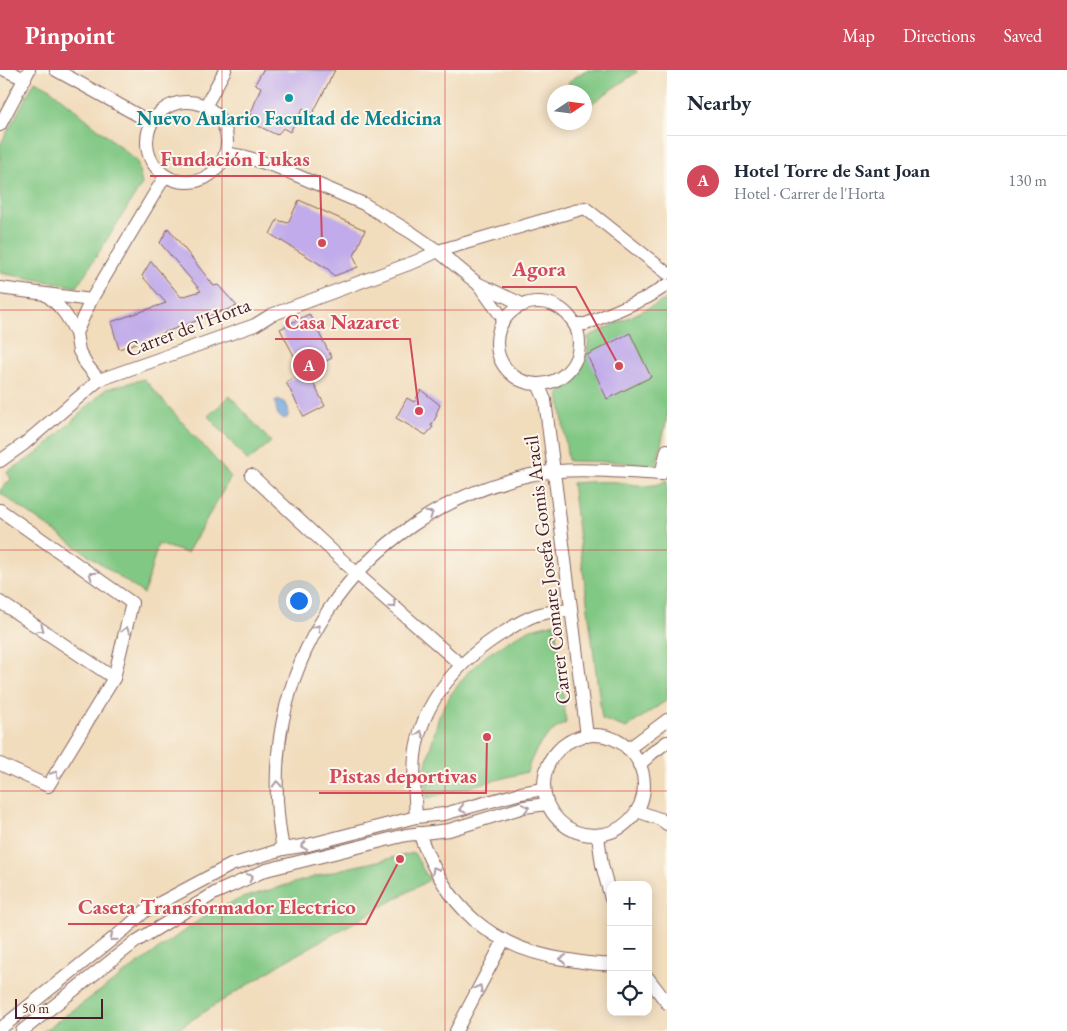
<!DOCTYPE html>
<meta charset="utf-8">
<style>
body{margin:0;font-family:"EB Garamond",serif;background:#f6f6f7;color:#1f2937}
.controls{position:absolute;right:15px;bottom:15px;display:grid;overflow:hidden;border-radius:10px;box-shadow:0 2px 12px #0003}
.controls button{width:45px;height:45px;display:grid;place-items:center;padding:0;border:0;border-bottom:1px solid #e0e1e3;background:#fff;color:#1f2937;font:25px sans-serif}
.compass{position:absolute;left:547px;top:15px;width:45px;height:45px;border-radius:50%;background:#fff;box-shadow:0 2px 12px #0003;rotate:77deg}
.scale{position:absolute;left:15px;bottom:12px;width:88px;box-sizing:border-box;padding-left:5px;border:2px solid #4a1f2b;border-top:0;font-size:14px;line-height:18px;white-space:nowrap;color:#4a1f2b;-webkit-text-stroke:4px #fbf7ec;paint-order:stroke}
.you{position:absolute;left:298px;top:530px;width:18px;height:18px;margin:-12px;border:4px solid #fff;border-radius:50%;background:#1a73e8;box-shadow:0 0 0 8px #1a73e833}
.badge{display:grid;place-items:center;width:32px;height:32px;border-radius:50%;background:#d1495b;color:#fff;font-size:16px;font-weight:700}
.pin{position:absolute;translate:-50% -50%;border:2px solid #fff;box-shadow:0 1px 5px #0006}
.list{margin:0;padding:0;list-style:none}
h2{display:flex;justify-content:space-between;align-items:center;height:65px;margin:0;padding:0 20px;font-size:21px}
h2 small{font-size:16px;font-weight:400;color:#747a83}
.list li{display:grid;grid-template-columns:32px 1fr auto;gap:15px;align-items:center;box-sizing:border-box;height:90px;padding:0 20px;border-top:1px solid #e0e1e3}
.list b{display:block;font-size:19px;white-space:nowrap}
.list p{margin:0;font-size:16px;white-space:nowrap;color:#747a83}
.list em{font-size:16px;font-style:normal;color:#747a83}
.icon{flex:none;width:28px;height:28px;fill:none;stroke:currentColor;stroke-width:2;stroke-linecap:round;stroke-linejoin:round}
.map{position:relative;flex:none;width:667px;height:961px;overflow:hidden}
header{display:flex;align-items:center;gap:30px;box-sizing:border-box;height:70px;padding:0 25px;background:#d1495b;color:#fff}
header strong{font-size:24px}
nav{display:flex;gap:28px;margin-inline-start:auto;font-size:18px}
main{display:flex}
aside{flex:1;background:#fff}
.map>svg:first-child{display:block}
.green{fill:#81c884;stroke:#667458}
.water{fill:#6fa5dd;stroke:#5c6284}
.building{fill:#c1abea}
.lines{fill:none;stroke-linecap:round;stroke-linejoin:round}
.minor-casing{stroke:#84615e;stroke-width:14}
.minor{stroke:#fff;stroke-width:12}
.oneway{stroke:#ae9aa0}
.grid{fill:none;stroke:#d62828;stroke-width:1;stroke-opacity:0.55}
.culture-dot{fill:#0f9aa8;stroke:#fbf7ec;stroke-width:2}
.labels{text-anchor:middle;stroke-width:4;stroke-linejoin:round;paint-order:stroke}
.culture-label{font-size:20px;font-weight:bold;fill:#0d838f;stroke:#fbf7ec}
.street-label{font-size:20px;fill:#4a1f2b;stroke:#fbf7ec}
.leader{fill:none;stroke:#d1495b;stroke-width:2}
.callout-dot{fill:#d1495b;stroke:#fbf7ec;stroke-width:2}
.callout-label{font-size:21px;text-anchor:middle;font-weight:bold;fill:#d1495b;stroke:#fbf7ec;stroke-width:4;stroke-linejoin:round;paint-order:stroke}
</style>
<header>
<strong>Pinpoint</strong>
<nav><a>Map</a><a>Directions</a><a>Saved</a></nav>
</header>
<main>
<div class="map">
<svg width="667" height="961" viewBox="0 0 667 961">
<rect width="100%" height="100%" fill="#fbf7ec"/>
<filter id="ink" filterUnits="userSpaceOnUse"><feTurbulence type="fractalNoise" baseFrequency=".02" numOctaves="2"/><feDisplacementMap in="SourceGraphic" scale="10" xChannelSelector="R" yChannelSelector="G"/><feConvolveMatrix kernelMatrix="1 2 1 2 8 2 1 2 1" color-interpolation-filters="sRGB"/></filter>
<filter id="wash" filterUnits="userSpaceOnUse"><feTurbulence type="fractalNoise" baseFrequency=".0096" numOctaves="4" result="noise"/><feDisplacementMap in="SourceGraphic" scale="20" xChannelSelector="R" yChannelSelector="G"/><feGaussianBlur stdDeviation="1.12" result="paint"/><feColorMatrix in="noise" values="0 0 0 0 0 0 0 0 0 0 0 0 0 0 0 0 0 1.4 0 .05"/><feComposite in="paint" operator="in"/></filter>
<g filter="url(#wash)">
<rect width="100%" height="100%" fill="#f1dcbc"/>
<g class="green">
<polygon points="586,0 636,0 637,2 585,38 584,22 575,22 568,12"/>
<polygon points="35,11 49,18 137,91 142,114 77,217 0,203 0,75"/>
<path d="M667 229V348L656 397 619 392 568 391 559 323C576 307 590 292 588 267Z"/>
<polygon points="144,309 231,407 187,483 158,474 144,524 0,423 0,420 11,409 7,402 38,383 106,319"/>
<polygon points="230,326 271,372 248,391 208,346"/>
<path d="M667 410V630L626 658 602 649 572 413C587 412 601 411 616 412 634 414 651 420 667 410Z"/>
<path d="M555 553 566 653C545 663 534 679 527 702L427 728 425 698 439 646 451 624 469 601 487 585 510 570 531 559Z"/>
<polygon points="414,783 429,810 289,889 174,961 44,961 209,843 242,828 342,799"/>
</g>
<path class="water" d="M277 330C287 331 291 339 287 348 275 350 277 338 275 331Z"/>
<g id="blocks">
<g class="building">
<polygon points="263,0 335,0 313,43 303,38 290,62 283,58 277,65 248,51 261,17 255,14"/>
<polygon points="299,130 365,160 354,186 358,197 334,206 328,199 270,164 277,150 288,153"/>
<polygon points="168,158 214,216 218,215 237,236 119,279 111,252 166,233 142,206 151,191 181,227 201,221 160,173"/>
<polygon points="309,244 332,288 303,303 280,259"/>
<polygon points="630,263 651,307 607,329 587,285"/>
<polygon points="307,301 325,336 304,347 286,312"/>
<polygon points="421,320 440,335 436,344 437,345 431,356 433,357 426,365 396,348 407,328 414,332"/>
</g>
</g>
</g>
<g filter="url(#ink)">
<use href="#blocks" fill-opacity="0" stroke="#84615e" stroke-width="1"/>
<g class="lines">
<defs>
<g id="minor">
<polyline points="5,0 25,9"/>
<polyline points="56,0 152,53"/>
<circle cx="187" cy="72" r="40"/>
<polyline points="205,37 225,0"/>
<polyline points="0,55 29,0"/>
<polyline points="225,83 246,87 277,97 364,134 412,163 438,181 478,214 504,250"/>
<polyline points="479,214 524,235"/>
<polyline points="0,218 91,230"/>
<path d="M46 225C61 236 68 247 76 263"/>
<circle cx="538" cy="273" r="41"/>
<polyline points="574,254 586,254 648,227 667,215"/>
<polyline points="99,310 86,294 79,281 76,263 91,230 165,106"/>
<polyline points="538,314 545,330 587,666"/>
<polyline points="0,391 24,374 99,310 255,255 271,245 417,191 438,181 585,138 667,203"/>
<polyline points="251,405 356,503 461,595"/>
<polyline points="0,440 132,533 114,608 48,716 0,694"/>
<polyline points="0,532 114,608"/>
<circle cx="594" cy="715" r="50"/>
<polyline points="628,679 667,650"/>
<polyline points="639,695 652,683 667,672"/>
<polyline points="637,741 660,749 667,754"/>
<path d="M416 747C415 727 413 707 415 686 421 631 461 588 506 561 517 554 528 547 540 544 550 541 561 541 571 540"/>
<path d="M419 763C446 837 490 879 569 890 583 892 596 895 611 894"/>
<polyline points="598,766 602,795 611,829"/>
<path d="M283 779C249 603 355 444 530 405 569 396 621 402 661 404L667 380"/>
<polyline points="648,908 667,933"/>
<polyline points="0,959 125,859 145,841 231,795 283,779 308,775 416,747 444,744 521,723 543,719"/>
<polyline points="22,961 135,872 215,823 266,800 406,765 449,760 524,737 547,734"/>
<polyline points="456,961 504,870"/>
</g>
</defs>
<use href="#minor" class="minor-casing"/>
<use href="#minor" class="minor"/>
</g>
<defs><path id="oneway-chevron" d="M-2-3.5L2.5 0L-2 3.5" fill="none" stroke-width="1.6" stroke-linecap="round" stroke-linejoin="round" transform="scale(1.25)"/></defs>
<g class="oneway">
<use href="#oneway-chevron" transform="translate(430 444) rotate(-34)"/>
<use href="#oneway-chevron" transform="translate(92 505) rotate(-145)"/>
<use href="#oneway-chevron" transform="translate(393 535) rotate(41)"/>
<use href="#oneway-chevron" transform="translate(317 558) rotate(-58)"/>
<use href="#oneway-chevron" transform="translate(41 559) rotate(34)"/>
<use href="#oneway-chevron" transform="translate(126 560) rotate(-77)"/>
<use href="#oneway-chevron" transform="translate(420 664) rotate(-74)"/>
<use href="#oneway-chevron" transform="translate(55 704) rotate(-58)"/>
<use href="#oneway-chevron" transform="translate(277 714) rotate(-91)"/>
<use href="#oneway-chevron" transform="translate(526 738) rotate(-12)"/>
<use href="#oneway-chevron" transform="translate(462 739) rotate(165)"/>
<use href="#oneway-chevron" transform="translate(304 776) rotate(169)"/>
<use href="#oneway-chevron" transform="translate(435 800) rotate(-120)"/>
<use href="#oneway-chevron" transform="translate(250 807) rotate(-25)"/>
<use href="#oneway-chevron" transform="translate(113 868) rotate(141)"/>
<use href="#oneway-chevron" transform="translate(563 889) rotate(-172)"/>
<use href="#oneway-chevron" transform="translate(479 918) rotate(-62)"/>
</g>
</g>
<path class="grid" d="M222 0V961M445 0V961M0 240H667M0 480H667M0 721H667"/>
<circle class="culture-dot" cx="289" cy="28" r="5"/>
<g class="labels">
<g class="culture-label">
<text x="289" y="55">Nuevo Aulario Facultad de Medicina</text>
</g>
<g class="street-label">
<text transform="translate(188 257) rotate(-21)" y="7">Carrer de l'Horta</text>
<text transform="translate(547 500) rotate(-97)" y="7">Carrer Comare Josefa Gomis Aracil</text>
</g>
</g>
<path class="leader" d="M322 173L320 106H150M619 296L576 217H502M419 341L410 269H275M487 667L486 723H319M400 789L366 854H68"/>
<g class="callout-dot">
<circle cx="322" cy="173" r="5"/>
<circle cx="619" cy="296" r="5"/>
<circle cx="419" cy="341" r="5"/>
<circle cx="487" cy="667" r="5"/>
<circle cx="400" cy="789" r="5"/>
</g>
<g class="callout-label">
<text x="235" y="96">Fundación Lukas</text>
<text x="539" y="206">Agora</text>
<text x="342" y="259">Casa Nazaret</text>
<text x="403" y="713">Pistas deportivas</text>
<text x="217" y="844">Caseta Transformador Electrico</text>
</g>
</svg>
<div class="controls">
<button>+</button>
<button>−</button>
<button><svg class="icon" aria-label="locate" viewBox="0 0 24 24"><circle cx="12" cy="12" r="6"/><path d="M12 2v4M12 18v4M2 12h4M18 12h4"/></svg></button>
</div>
<svg class="compass" viewBox="-18 -18 36 36"><path d="M0-13l5 13h-10z" fill="#e53935"/><path d="M0 13l5-13h-10z" fill="#747a83"/></svg>
<div class="scale">50 m</div>
<div class="you"></div>
<div class="pin badge" style="left:309px;top:295px">A</div>
</div>
<aside>
<h2>Nearby<small></small></h2>
<ul class="list">
<li><span class="badge">A</span><div><b>Hotel Torre de Sant Joan</b><p>Hotel · Carrer de l'Horta</p></div><em>130 m</em></li>
</ul>
</aside>
</main>
